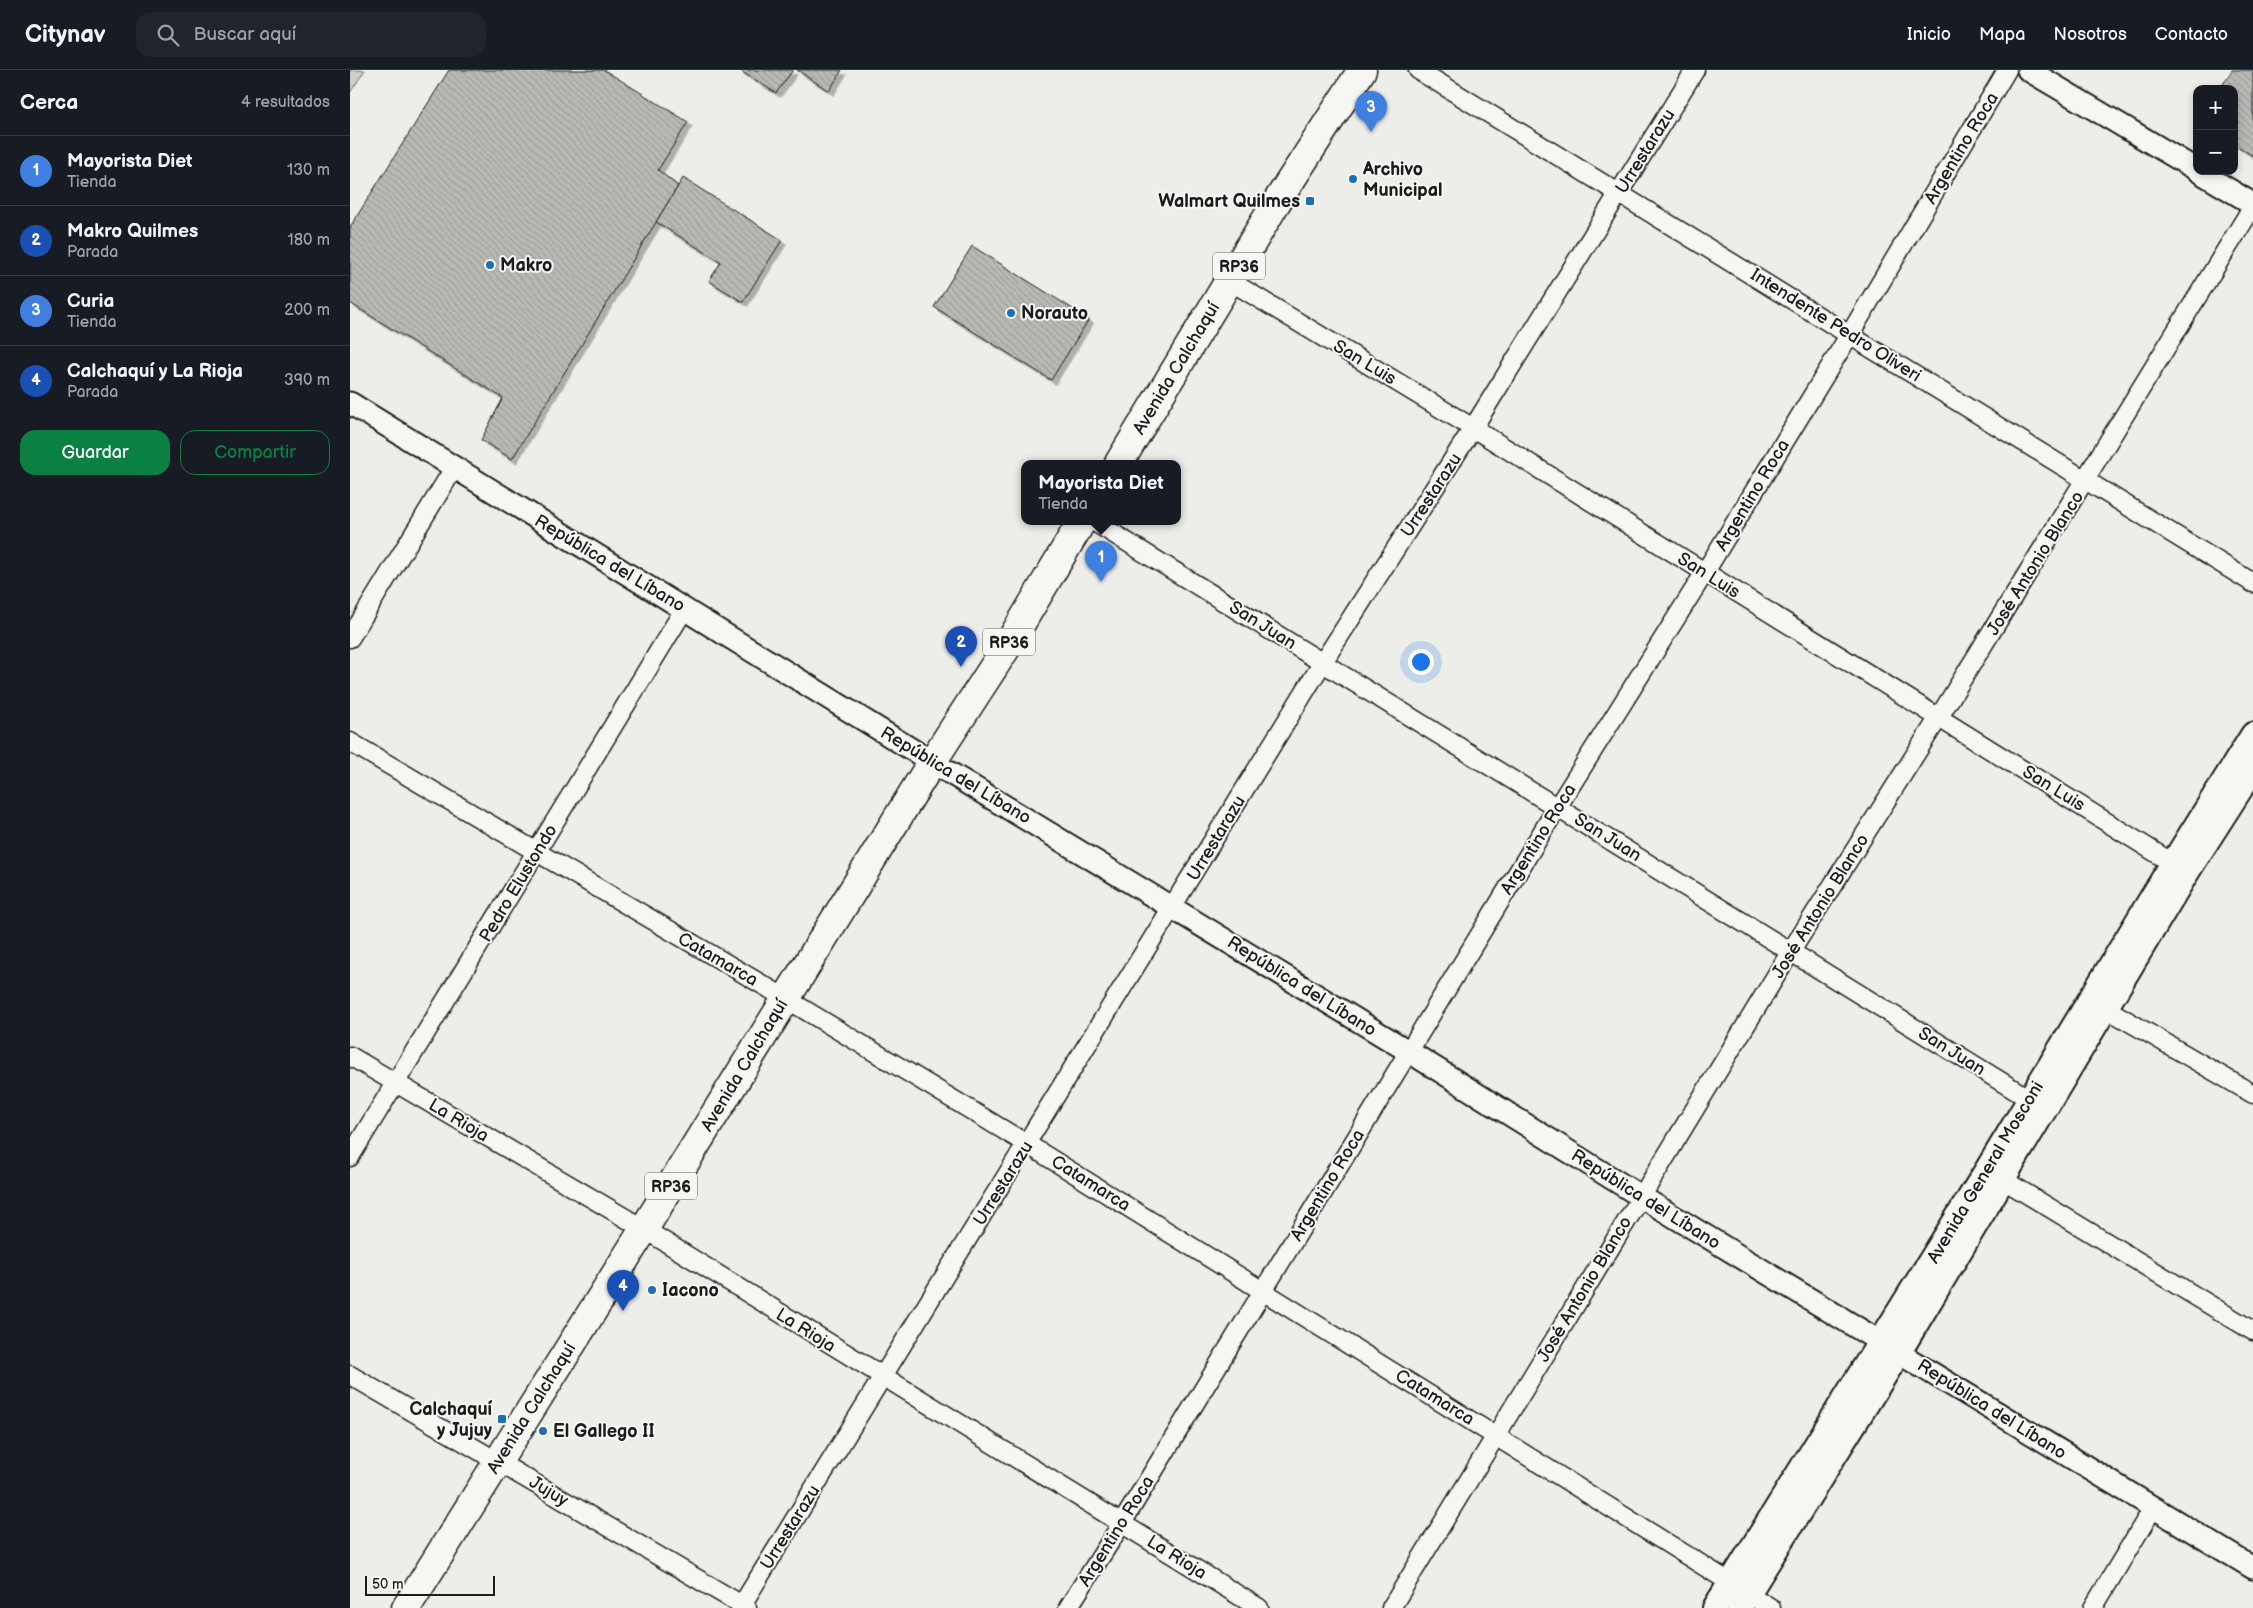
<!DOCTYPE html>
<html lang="es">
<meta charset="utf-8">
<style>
body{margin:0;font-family:"Balsamiq Sans",sans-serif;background:#20242c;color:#f1f3f6}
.controls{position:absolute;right:15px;top:15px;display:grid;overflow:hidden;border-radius:10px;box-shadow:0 2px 8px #0003}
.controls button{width:45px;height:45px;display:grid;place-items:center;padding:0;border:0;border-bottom:1px solid #363941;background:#171b24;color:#f1f3f6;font:25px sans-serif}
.scale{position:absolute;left:15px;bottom:12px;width:130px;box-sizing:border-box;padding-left:5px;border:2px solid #1c1c1c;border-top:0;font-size:14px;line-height:18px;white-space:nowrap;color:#1c1c1c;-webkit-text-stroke:4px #f6f6f2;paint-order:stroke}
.you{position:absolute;left:1070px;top:591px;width:18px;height:18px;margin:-12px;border:4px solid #fff;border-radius:50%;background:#1a73e8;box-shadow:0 0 0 8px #1a73e833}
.badge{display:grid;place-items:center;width:32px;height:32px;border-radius:50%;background:#0b8043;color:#fff;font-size:16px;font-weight:700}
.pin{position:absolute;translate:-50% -41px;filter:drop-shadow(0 1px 2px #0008)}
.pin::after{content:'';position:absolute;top:26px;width:18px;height:15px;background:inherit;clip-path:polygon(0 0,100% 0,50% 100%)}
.popup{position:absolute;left:671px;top:390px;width:160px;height:65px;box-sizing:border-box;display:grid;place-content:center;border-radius:10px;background:#171b24;filter:drop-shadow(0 1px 4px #0005);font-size:16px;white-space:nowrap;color:#9ea1a6}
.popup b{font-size:19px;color:#f1f3f6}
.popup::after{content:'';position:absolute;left:50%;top:100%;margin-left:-10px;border:10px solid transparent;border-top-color:#171b24}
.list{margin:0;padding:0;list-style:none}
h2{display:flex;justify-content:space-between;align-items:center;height:65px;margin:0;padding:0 20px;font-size:21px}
h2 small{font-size:16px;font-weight:400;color:#9ea1a6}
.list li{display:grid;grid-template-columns:32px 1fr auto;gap:15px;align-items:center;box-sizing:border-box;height:70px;padding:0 20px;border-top:1px solid #363941}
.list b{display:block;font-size:19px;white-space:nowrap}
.list p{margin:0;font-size:16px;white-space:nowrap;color:#9ea1a6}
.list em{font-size:16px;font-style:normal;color:#9ea1a6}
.actions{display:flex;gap:10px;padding:15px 20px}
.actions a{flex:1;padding:11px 0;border:1px solid #0b8043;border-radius:15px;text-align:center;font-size:18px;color:#0b8043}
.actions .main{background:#0b8043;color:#fff}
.icon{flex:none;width:28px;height:28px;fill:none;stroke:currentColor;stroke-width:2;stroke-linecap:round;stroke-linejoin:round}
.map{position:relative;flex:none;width:1903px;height:1538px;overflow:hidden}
header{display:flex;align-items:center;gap:30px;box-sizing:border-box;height:70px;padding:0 25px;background:#171b24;border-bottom:1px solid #363941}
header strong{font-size:24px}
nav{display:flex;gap:28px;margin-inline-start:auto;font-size:18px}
.search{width:350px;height:45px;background:#20242c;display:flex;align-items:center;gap:12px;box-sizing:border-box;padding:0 18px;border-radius:15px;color:#9ea1a6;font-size:19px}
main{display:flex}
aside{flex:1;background:#171b24}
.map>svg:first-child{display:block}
.garden{fill:#cececb;stroke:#757574}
.building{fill:url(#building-back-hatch);stroke:#1c1c1c;filter:url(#shadow)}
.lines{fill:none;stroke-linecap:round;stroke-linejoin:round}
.minor-casing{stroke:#1c1c1c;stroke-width:21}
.tertiary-casing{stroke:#1c1c1c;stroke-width:25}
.secondary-casing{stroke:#1c1c1c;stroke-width:28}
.primary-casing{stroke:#1c1c1c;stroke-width:31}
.minor{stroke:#f6f6f2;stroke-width:18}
.tertiary{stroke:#f6f6f2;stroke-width:21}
.secondary{stroke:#f6f6f2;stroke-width:24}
.primary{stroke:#f6f6f2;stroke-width:28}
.poi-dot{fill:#1f6fb2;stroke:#f6f6f2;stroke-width:2}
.labels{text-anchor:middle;stroke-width:4;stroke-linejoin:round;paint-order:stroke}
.shield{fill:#f6f6f2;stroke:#5d5d5c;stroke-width:1}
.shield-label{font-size:16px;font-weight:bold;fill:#1c1c1c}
.street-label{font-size:18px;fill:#1c1c1c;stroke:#f6f6f2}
.poi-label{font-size:18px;font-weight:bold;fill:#1c1c1c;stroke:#f6f6f2;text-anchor:start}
</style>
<header>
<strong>Citynav</strong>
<div class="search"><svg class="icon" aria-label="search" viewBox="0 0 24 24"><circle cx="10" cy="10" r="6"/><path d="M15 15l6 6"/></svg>Buscar aquí</div>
<nav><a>Inicio</a><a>Mapa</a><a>Nosotros</a><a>Contacto</a></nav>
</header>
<main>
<aside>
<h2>Cerca<small>4 resultados</small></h2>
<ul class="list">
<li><span class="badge" style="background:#3f7fe0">1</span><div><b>Mayorista Diet</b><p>Tienda</p></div><em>130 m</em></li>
<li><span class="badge" style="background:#1a4fb4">2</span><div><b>Makro Quilmes</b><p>Parada</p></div><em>180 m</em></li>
<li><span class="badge" style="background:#3f7fe0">3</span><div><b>Curia</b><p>Tienda</p></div><em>200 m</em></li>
<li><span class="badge" style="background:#1a4fb4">4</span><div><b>Calchaquí y La Rioja</b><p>Parada</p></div><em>390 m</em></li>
</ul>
<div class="actions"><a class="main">Guardar</a><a>Compartir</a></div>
</aside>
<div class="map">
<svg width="1903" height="1538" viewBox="0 0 1903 1538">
<defs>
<pattern id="building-back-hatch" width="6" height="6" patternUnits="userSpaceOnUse" patternTransform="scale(1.25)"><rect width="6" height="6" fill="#b9b9b6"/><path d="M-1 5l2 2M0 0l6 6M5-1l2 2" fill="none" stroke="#9e9e9c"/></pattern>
<filter id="shadow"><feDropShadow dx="4.5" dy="4.5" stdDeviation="0" flood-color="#0004"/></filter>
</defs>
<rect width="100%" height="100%" fill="#edede9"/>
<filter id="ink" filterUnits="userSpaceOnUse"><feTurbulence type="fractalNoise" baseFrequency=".02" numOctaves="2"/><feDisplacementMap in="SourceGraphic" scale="10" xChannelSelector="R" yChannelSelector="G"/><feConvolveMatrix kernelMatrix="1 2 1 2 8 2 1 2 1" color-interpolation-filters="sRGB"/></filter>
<g filter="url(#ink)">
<polygon class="garden" points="0,0 15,0 0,23"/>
<g class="building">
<polygon points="99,0 254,0 338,52 308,100 328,116 162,389 131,370 153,328 0,233 0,157"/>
<polygon points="389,0 443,0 426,23"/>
<polygon points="447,0 492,0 479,21"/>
<polygon points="1882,0 1903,0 1903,86 1884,74 1884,19 1870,19"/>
<polygon points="333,108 432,170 393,232 359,211 371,192 306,152"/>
<polygon points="622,176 739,249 701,310 584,237"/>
</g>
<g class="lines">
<defs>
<g id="minor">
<polyline points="1068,0 1903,513"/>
<polyline points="880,211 1123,358 1832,799"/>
<polyline points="743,451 1689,1035"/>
<polyline points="0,568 104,398"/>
<polyline points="0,672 435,928 677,1074 1421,1538"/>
<polyline points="1745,932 1903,1024"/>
<polyline points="0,986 294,1159 909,1538"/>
<polyline points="0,1087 335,538"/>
<polyline points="1642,1103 1903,1261"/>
<polyline points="0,1305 397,1538"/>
<polyline points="390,1538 973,592 1123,358 1345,0"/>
<polyline points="718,1538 772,1453 1208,736 1355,502 1500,264 1657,0"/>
<polyline points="1041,1538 1441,881 1589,647 1903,136"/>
<polyline points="1743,1538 1803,1438"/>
</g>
<g id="tertiary">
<polyline points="1678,0 1847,100"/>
<polyline points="1848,101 1903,134"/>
<polyline points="0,333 582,692 1058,981 1290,1126 1903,1498"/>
</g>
<g id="secondary">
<polyline points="1365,1538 1637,1100 1823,793 1903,665"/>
<polyline points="1389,1538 1549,1282 1837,802 1903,699"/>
</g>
<g id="primary">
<polyline points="769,393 926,133 1012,0"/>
<polyline points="56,1538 294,1159 582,692 658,575 732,451"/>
</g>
</defs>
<use href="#minor" class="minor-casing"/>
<use href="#tertiary" class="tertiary-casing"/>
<use href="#secondary" class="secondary-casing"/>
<use href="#primary" class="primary-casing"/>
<use href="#minor" class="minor"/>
<use href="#tertiary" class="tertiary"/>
<use href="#secondary" class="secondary"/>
<use href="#primary" class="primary"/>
</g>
</g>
<g class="poi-dot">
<circle cx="1003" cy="109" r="5"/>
<rect x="955" y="126" width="10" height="10" rx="2.5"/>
<circle cx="140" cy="195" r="5"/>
<circle cx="661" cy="243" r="5"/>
<circle cx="302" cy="1220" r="5"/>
<rect x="147" y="1344" width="10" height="10" rx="2.5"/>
<circle cx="193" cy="1361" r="5"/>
</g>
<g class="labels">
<g class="shield">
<rect x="863" y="182.5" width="52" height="27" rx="4"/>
<rect x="633" y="558.5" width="52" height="27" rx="4"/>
<rect x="295" y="1102.5" width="52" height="27" rx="4"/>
</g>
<g class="shield-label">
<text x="889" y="202">RP36</text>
<text x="659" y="578">RP36</text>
<text x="321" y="1122">RP36</text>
</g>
<g class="street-label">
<text transform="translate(1611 78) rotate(-59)" y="6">Argentino Roca</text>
<text transform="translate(1295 81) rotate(-58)" y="6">Urrestarazu</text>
<text transform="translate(1486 255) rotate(32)" y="6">Intendente Pedro Oliveri</text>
<text transform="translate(1015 292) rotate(31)" y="6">San Luis</text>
<text transform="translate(826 298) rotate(-59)" y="6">Avenida Calchaquí</text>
<text transform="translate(1081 425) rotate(-57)" y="6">Urrestarazu</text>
<text transform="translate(1402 425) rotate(-59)" y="6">Argentino Roca</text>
<text transform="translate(260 493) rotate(31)" y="6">República del Líbano</text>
<text transform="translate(1685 493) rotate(-58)" y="6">José Antonio Blanco</text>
<text transform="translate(1359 505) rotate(32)" y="6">San Luis</text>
<text transform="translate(913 555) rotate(32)" y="6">San Juan</text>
<text transform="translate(606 705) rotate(31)" y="6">República del Líbano</text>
<text transform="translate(1704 718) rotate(32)" y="6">San Luis</text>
<text transform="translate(1258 767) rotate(32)" y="6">San Juan</text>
<text transform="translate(866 768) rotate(-59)" y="6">Urrestarazu</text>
<text transform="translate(1188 769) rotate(-58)" y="6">Argentino Roca</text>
<text transform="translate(168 813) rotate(-59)" y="6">Pedro Elustondo</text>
<text transform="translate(1470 836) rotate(-58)" y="6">José Antonio Blanco</text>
<text transform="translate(368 889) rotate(30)" y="6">Catamarca</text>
<text transform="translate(952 916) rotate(32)" y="6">República del Líbano</text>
<text transform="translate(1602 981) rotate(32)" y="6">San Juan</text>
<text transform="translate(394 995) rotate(-59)" y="6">Avenida Calchaquí</text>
<text transform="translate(109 1050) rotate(31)" y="6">La Rioja</text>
<text transform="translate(1635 1102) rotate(-59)" y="6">Avenida General Mosconi</text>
<text transform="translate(653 1113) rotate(-58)" y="6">Urrestarazu</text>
<text transform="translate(741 1113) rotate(32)" y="6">Catamarca</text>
<text transform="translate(977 1115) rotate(-59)" y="6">Argentino Roca</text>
<text transform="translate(1296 1129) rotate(32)" y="6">República del Líbano</text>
<text transform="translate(1234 1219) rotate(-59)" y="6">José Antonio Blanco</text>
<text transform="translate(456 1260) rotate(32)" y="6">La Rioja</text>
<text transform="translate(1085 1327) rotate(32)" y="6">Catamarca</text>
<text transform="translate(181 1338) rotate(-58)" y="6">Avenida Calchaquí</text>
<text transform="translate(1642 1339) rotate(32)" y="6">República del Líbano</text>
<text transform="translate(199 1421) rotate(31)" y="6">Jujuy</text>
<text transform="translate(440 1457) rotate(-58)" y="6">Urrestarazu</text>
<text transform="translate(766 1461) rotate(-58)" y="6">Argentino Roca</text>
<text transform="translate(827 1487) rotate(32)" y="6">La Rioja</text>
</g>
<g class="poi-label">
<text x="1013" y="105">Archivo<tspan x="1013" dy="21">Municipal</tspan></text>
<text x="950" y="137" text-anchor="end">Walmart Quilmes</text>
<text x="150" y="201">Makro</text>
<text x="671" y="249">Norauto</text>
<text x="312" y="1226">Iacono</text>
<text x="142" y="1345" text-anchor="end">Calchaquí<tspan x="142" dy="21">y Jujuy</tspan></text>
<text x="203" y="1367">El Gallego II</text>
</g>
</g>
</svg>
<div class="controls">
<button>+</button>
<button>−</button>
</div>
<div class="scale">50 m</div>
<div class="you"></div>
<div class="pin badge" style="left:751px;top:512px;background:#3f7fe0">1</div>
<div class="popup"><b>Mayorista Diet</b>Tienda</div>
<div class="pin badge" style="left:611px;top:597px;background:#1a4fb4">2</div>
<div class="pin badge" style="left:1021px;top:62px;background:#3f7fe0">3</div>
<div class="pin badge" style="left:273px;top:1241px;background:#1a4fb4">4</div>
</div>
</main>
